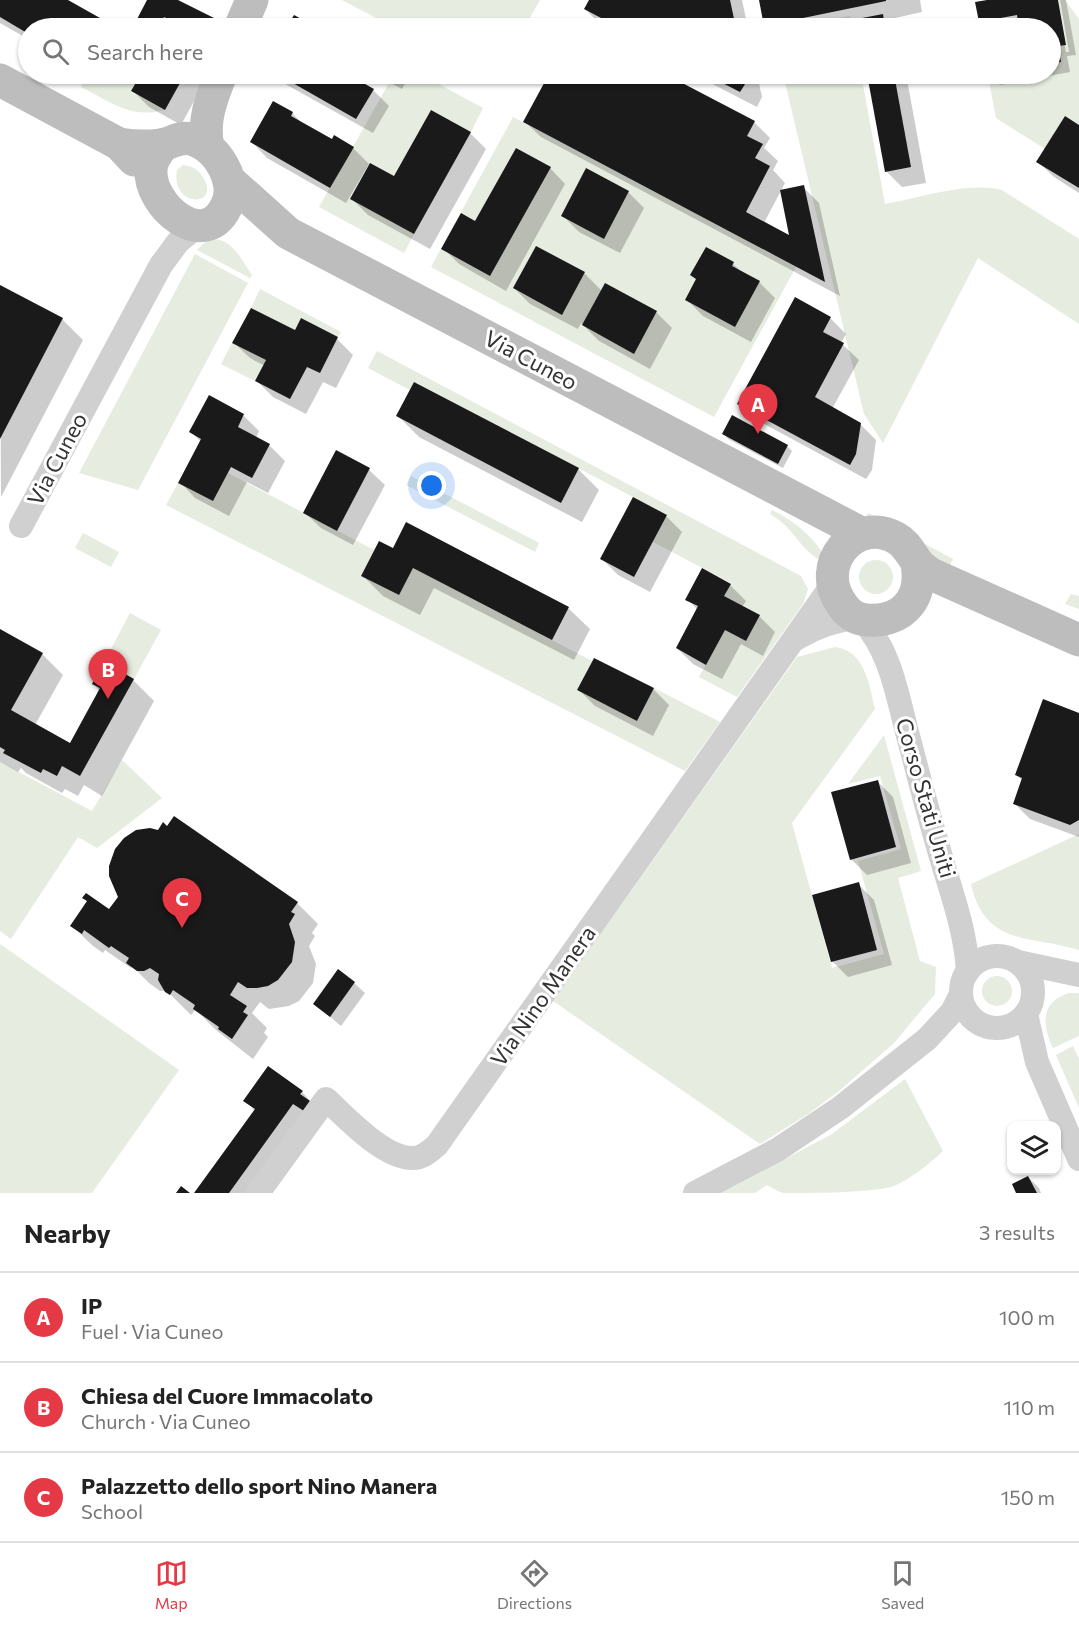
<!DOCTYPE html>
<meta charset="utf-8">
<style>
body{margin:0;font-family:Commissioner,sans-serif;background:#f6f6f6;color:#222}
.controls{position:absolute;right:18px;bottom:18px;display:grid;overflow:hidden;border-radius:12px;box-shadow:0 2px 4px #0004}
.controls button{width:54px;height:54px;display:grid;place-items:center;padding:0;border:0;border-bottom:2px solid #e0e0e0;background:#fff;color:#222;font:30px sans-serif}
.you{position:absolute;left:432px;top:486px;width:21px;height:21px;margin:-15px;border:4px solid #fff;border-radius:50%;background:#1a73e8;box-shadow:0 0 0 9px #1a73e833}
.badge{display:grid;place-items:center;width:39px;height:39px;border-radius:50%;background:#e63946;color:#fff;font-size:20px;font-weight:700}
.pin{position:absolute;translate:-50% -50px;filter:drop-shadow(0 2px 3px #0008)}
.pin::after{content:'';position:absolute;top:32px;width:21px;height:18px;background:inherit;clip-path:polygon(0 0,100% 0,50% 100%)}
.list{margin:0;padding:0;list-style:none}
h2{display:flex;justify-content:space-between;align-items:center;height:78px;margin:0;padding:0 24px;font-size:26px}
h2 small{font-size:20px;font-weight:400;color:#767676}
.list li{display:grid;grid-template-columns:39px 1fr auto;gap:18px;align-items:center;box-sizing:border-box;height:90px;padding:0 24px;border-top:2px solid #e0e0e0}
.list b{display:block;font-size:22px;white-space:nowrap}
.list p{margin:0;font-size:20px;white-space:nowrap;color:#767676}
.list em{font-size:20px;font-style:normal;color:#767676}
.icon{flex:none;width:33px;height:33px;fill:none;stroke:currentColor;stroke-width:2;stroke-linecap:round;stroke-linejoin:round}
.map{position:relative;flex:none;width:1079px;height:1193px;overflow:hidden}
.search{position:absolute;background:#fff;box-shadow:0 2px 4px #0004;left:18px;right:18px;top:18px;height:66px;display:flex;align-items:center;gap:15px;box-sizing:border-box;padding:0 21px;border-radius:33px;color:#767676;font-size:22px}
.sheet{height:348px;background:#fff}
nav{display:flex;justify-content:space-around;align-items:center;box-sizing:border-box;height:84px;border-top:2px solid #e0e0e0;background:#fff;font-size:16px;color:#767676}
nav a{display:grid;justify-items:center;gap:3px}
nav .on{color:#e63946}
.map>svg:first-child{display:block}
.green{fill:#e6ecdf}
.shadow{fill:#0003}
.building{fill:#1a1a1a}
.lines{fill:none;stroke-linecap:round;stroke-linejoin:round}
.street{stroke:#d0d0d0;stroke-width:24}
.secondary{stroke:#bdbdbd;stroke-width:33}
.labels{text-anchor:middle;stroke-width:6;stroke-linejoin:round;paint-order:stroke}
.street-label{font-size:22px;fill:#333;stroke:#fff}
</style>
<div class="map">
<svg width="1079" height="1193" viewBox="0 0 1079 1193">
<rect width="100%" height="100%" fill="#fff"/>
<g class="green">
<polygon points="342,0 540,0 524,28 395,28"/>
<polygon points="1058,0 1065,0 1079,19 1079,125 1065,116 1045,149 996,118 988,76 999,74 1050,74 1051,64 1060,62 1058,46 1066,44"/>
<polygon points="850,16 852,28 790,28"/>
<path d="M88 74H138L140 75 131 92 165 110C130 119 111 102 81 87Z"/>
<polygon points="394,74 420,74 483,108 471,132 431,110 394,176 370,163 351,199 414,234 404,253 319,207"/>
<path d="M783 74H861L885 204C920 198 967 181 1002 190L1079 239V324L978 258 883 443 864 414Z"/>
<polygon points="513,117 796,267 714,417 431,267"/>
<path d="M183 165C192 166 198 169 203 177 222 208 170 208 177 170Z"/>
<path d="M211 239C232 238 241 259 252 275L250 278 197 250 203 244Z"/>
<polygon points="195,254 248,283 138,490 79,473"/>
<polygon points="260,289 341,332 338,337 301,318 295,330 251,308"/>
<polygon points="232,343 266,360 255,381 221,364"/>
<polygon points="377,351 801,576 808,589 803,604 737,697 699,677 725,630 746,641 760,615 724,596 731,583 653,542 667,515 415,382 410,390 368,368"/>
<polygon points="228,473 374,550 361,576 398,595 413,568 592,661 577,690 637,721 654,688 720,722 685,771 166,505 178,483 213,501"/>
<polygon points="411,476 539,543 535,552 406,485"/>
<path d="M772 510C797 522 817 540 830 565 798 552 797 529 770 514Z"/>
<polygon points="868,513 953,559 948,569 860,523"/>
<polygon points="83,533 119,552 111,567 75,548"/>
<circle cx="876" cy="577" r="17"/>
<polygon points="1071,594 1079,596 1079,609 1065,604"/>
<polygon points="130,613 161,630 134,679 104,662"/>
<path d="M835 647C865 651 869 684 875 709L792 823 832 968 884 954 858 861 901 849 880 776 848 784 884 735 921 871 898 878 920 961 936 967 935 994 894 1043 839 1091 808 1114 760 1144 553 1001 797 657Z"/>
<polygon points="122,760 162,798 97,848 78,837 11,939 0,931 0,762 92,811"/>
<path d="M1079 834V950C1031 935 985 947 971 884Z"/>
<polygon points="0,944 179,1070 92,1193 0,1193"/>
<circle cx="997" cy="991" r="15"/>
<path d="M1069 993H1079V1036L1053 1048C1042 1025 1040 1002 1069 993Z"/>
<polygon points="1073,1046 1079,1059 1079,1108 1056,1055"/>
<path d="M905 1079 943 1151C929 1164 912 1178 894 1186 875 1193 806 1193 784 1193 778 1192 773 1188 767 1185L755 1193H721L832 1134Z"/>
</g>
<g class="shadow">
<polygon points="0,0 65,0 99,19 109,28 28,28 28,39 0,23"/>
<polygon points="149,0 175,0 213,20 222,28 179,28 175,26 174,28 143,28 137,23"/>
<polygon points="590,0 742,0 748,28 608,28 601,25 585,9"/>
<polygon points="761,0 920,0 922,12 886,20 895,28 860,28 859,25 843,28 769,28 766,25"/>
<polygon points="995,0 1057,0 1066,52 1069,52 1060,0 1066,0 1076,55 1067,56 1070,72 1000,85 989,74 1050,74 1050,28 1021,28 1021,26 987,28 980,21"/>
<polygon points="137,74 197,74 205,81 181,125 149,107 133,91 141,77"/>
<polygon points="276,74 344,74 373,90 389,106 373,133 287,85"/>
<polygon points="374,74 410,74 402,89"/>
<polygon points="550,74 662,74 754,122 770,138 764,148 778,161 773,170 785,183 764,223 792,237 803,187 819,203 840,296 541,137 525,122"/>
<polygon points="693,74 757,74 762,97 757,107"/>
<polygon points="868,74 906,74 926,183 902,187 886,171"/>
<polygon points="916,74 954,74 954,76 924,81"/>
<polygon points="292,113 304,125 332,141 353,148 369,164 346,203 267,158 252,142"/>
<polygon points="1079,127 1079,193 1054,177 1038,162"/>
<polygon points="470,133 486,149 430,249 368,215 352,199 395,178"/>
<polygon points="550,168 565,184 506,291 459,264 443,248"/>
<polygon points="628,192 644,208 620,253 579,232 563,216"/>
<polygon points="706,249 733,264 744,274 759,282 775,298 751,342 703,316 687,300 697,280 692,275"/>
<polygon points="584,273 602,291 605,285 656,312 672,328 650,369 599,341 581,323 578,329 530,304 514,288"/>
<polygon points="0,286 62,319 83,340 1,497"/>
<polygon points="830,318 846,334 841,343 859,360 832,409 860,424 876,440 872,470 866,479 755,419 739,403"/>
<polygon points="302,320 337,339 353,355 336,388 323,382 306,414 273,397 257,381 265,366 250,358 234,343 295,332"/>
<polygon points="243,415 259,431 256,438 269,445 285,461 268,493 247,482 229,516 195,498 180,482 201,442 191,432"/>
<polygon points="398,416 578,469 599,490 582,522 419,437"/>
<polygon points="732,417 787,446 792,451 783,468 728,439 724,434"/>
<polygon points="369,470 385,485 353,545 321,528 305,513"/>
<polygon points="666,516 682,532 650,592 618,575 602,559"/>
<polygon points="407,524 569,609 590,629 574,660 434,588 420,615 383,596 362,575 393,550"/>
<polygon points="730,585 746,601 742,607 759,616 775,632 763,656 741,644 722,679 693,664 677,648 698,610 687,599"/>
<polygon points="0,630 42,654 63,675 35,725 70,745 100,691 94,684 133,680 154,701 102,796 84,785 78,796 65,789 62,793 26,773 21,768 18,772 0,762"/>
<polygon points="653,689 669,705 653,736 595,706 579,690"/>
<polygon points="1079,714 1079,837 1030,819 1014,803 1023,781 1017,775"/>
<polygon points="877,781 893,797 911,863 867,875 851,859"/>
<polygon points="858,884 874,900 892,965 848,977 832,961"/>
<polygon points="297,903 318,924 312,933 315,936 309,946 316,964 313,983 299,1001 289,1006 269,1009 260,1002 252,1013 267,1028 264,1033 268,1037 253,1059 216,1030 198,1012 195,1010 191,1015 167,991 160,991 149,983 132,966 131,968 105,950 103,953 93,946 72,926 110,911"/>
<polygon points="354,983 365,993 341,1026 315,1004"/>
<polygon points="302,1092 317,1108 256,1193 196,1193 255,1111 245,1100"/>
<polygon points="1028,1177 1039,1188 1041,1193 1018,1193"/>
</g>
<g class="building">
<polygon points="0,0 68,0 100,18 94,28 30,28 27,33 0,17"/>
<polygon points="147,0 178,0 214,18 209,28 186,28 164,17 158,28 146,28 135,23"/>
<polygon points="589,0 730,0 736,28 620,28 584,9"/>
<polygon points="759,0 886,0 886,1 764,26"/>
<polygon points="987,0 1058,0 1066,45 1058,46 1061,62 1050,64 1050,28 1019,28 1017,15 979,22 975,2"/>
<polygon points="883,14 885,28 859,28 857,19"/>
<polygon points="294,15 318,28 286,28"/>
<polygon points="141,74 185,74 165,110 131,91"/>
<polygon points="277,74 347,74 374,89 356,119"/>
<polygon points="380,74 394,74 391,80"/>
<polygon points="549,74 665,74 755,121 747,136 763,144 755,158 770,166 746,212 789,235 780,190 804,185 825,282 523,122"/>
<polygon points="705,74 745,74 747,81 740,92"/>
<polygon points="867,74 894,74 911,167 885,172"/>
<polygon points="273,101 293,112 291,116 332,139 334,135 354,147 330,188 250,142"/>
<polygon points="431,110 471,132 414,234 350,199 370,163 394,176"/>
<polygon points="1065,116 1079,125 1079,188 1036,162"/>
<polygon points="516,148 551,167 490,276 441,249 461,213 475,221"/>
<polygon points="586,168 629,191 604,239 561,216"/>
<polygon points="536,246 585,272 562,315 513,288"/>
<polygon points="706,247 734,262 732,266 760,281 735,327 685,300 696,279 690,275"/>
<polygon points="605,283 657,311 634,354 582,325"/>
<polygon points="0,285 63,318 0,439"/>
<polygon points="795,297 831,317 823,332 844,343 815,397 861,423 856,454 850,465 737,404"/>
<polygon points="251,308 295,330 301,318 338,337 320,373 307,367 290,399 255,381 266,360 232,343"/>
<polygon points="414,382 579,468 561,503 396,416"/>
<polygon points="209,395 244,414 238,427 270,444 252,478 231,467 213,501 178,483 201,439 189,432"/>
<polygon points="732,415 788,445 778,464 722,434"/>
<polygon points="336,450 370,468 337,531 303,513"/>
<polygon points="633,497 667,515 634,577 600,559"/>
<polygon points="406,522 569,607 552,640 413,568 399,595 361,576 379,541 393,548"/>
<polygon points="702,568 731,584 724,596 760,615 746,641 725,630 706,665 676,648 698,606 685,600"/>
<polygon points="0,629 43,653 11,710 70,743 100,688 92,684 104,662 134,679 80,776 62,766 57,776 43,769 41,773 3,753 5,750 0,747"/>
<polygon points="594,658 654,688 637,721 577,690"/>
<polygon points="1043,699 1079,713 1079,820 1070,825 1013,804 1022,778 1015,775"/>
<polygon points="878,780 896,847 850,860 831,792"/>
<polygon points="174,816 298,902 291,912 295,914 289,924 295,942 292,962 278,980 268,986 257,988 247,988 238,982 230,995 247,1006 243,1012 248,1015 232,1039 218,1029 219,1027 193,1009 195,1005 173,990 170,995 165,992 158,980 159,974 150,968 144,971 137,971 126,963 129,958 111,946 109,948 84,930 82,934 70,926 87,901 82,898 86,893 109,909 118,897 109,876 109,866 115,849 124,838 136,830 150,828 158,830 163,822 167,826"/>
<polygon points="859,882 877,950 831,962 812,895"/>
<polygon points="338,969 355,982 330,1017 313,1004"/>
<polygon points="268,1066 303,1091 300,1094 310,1101 304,1111 293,1104 229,1193 194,1193 255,1109 243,1101"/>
<polygon points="1028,1176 1037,1193 1016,1193 1012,1184"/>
<polygon points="181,1186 190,1193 176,1193"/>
</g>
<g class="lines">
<g class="street">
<polyline points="21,526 161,265 178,242 199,225"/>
<path d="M862 620C890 650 897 694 907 732 917 769 926 806 937 843 949 887 965 925 968 971"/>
<path d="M797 638C816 627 834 620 856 618"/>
<circle cx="997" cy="992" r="36"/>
<polyline points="1018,962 1079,975"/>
<polyline points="1026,1014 1037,1062 1079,1159"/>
<path d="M258 1193 326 1099C346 1117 384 1159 413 1158 423 1158 430 1151 437 1145L832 585"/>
<polyline points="695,1193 777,1150 840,1108 927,1039 952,1012 961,994"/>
</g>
<g class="secondary">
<polyline points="240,28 252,0"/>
<polyline points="0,80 119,144 134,160"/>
<path d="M119 144C132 146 146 147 160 145 171 144 179 136 191 139 208 144 219 156 226 172 231 185 232 195 226 207 204 252 149 206 151 170 151 160 157 153 163 145"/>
<path d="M208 147C202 121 212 97 221 74"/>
<polyline points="230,181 288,233 863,534"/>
<path d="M917 563C920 582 918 599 901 612 891 619 879 621 866 620 855 619 847 613 841 603 814 565 855 515 896 538 907 544 910 553 917 562 920 567 926 570 931 574L1079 640"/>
</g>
</g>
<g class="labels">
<g class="street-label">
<text transform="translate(531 360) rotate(28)" y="8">Via Cuneo</text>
<text transform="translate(57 459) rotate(-62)" y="8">Via Cuneo</text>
<text transform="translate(926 798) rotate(74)" y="8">Corso Stati Uniti</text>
<text transform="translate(543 996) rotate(-55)" y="8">Via Nino Manera</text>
</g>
</g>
</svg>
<div class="controls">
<button><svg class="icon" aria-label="layers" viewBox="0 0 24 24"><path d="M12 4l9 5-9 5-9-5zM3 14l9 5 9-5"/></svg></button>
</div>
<div class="you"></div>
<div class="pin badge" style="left:758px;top:434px">A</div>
<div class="pin badge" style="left:108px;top:699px">B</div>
<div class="pin badge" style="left:182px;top:928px">C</div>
<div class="search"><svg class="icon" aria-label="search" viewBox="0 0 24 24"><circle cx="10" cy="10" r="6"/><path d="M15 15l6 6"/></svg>Search here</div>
</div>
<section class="sheet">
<h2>Nearby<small>3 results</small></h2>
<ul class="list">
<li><span class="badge">A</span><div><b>IP</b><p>Fuel · Via Cuneo</p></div><em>100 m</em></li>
<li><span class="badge">B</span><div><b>Chiesa del Cuore Immacolato</b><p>Church · Via Cuneo</p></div><em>110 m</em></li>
<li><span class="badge">C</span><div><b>Palazzetto dello sport Nino Manera</b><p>School</p></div><em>150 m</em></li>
</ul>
</section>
<nav>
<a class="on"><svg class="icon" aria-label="map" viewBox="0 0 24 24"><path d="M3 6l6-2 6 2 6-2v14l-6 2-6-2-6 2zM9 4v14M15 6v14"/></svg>Map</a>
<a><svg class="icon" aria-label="directions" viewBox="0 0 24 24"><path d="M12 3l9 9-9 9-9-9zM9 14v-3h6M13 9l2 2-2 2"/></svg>Directions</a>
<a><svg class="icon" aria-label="saved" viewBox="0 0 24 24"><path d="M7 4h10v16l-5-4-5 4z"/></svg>Saved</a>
</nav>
